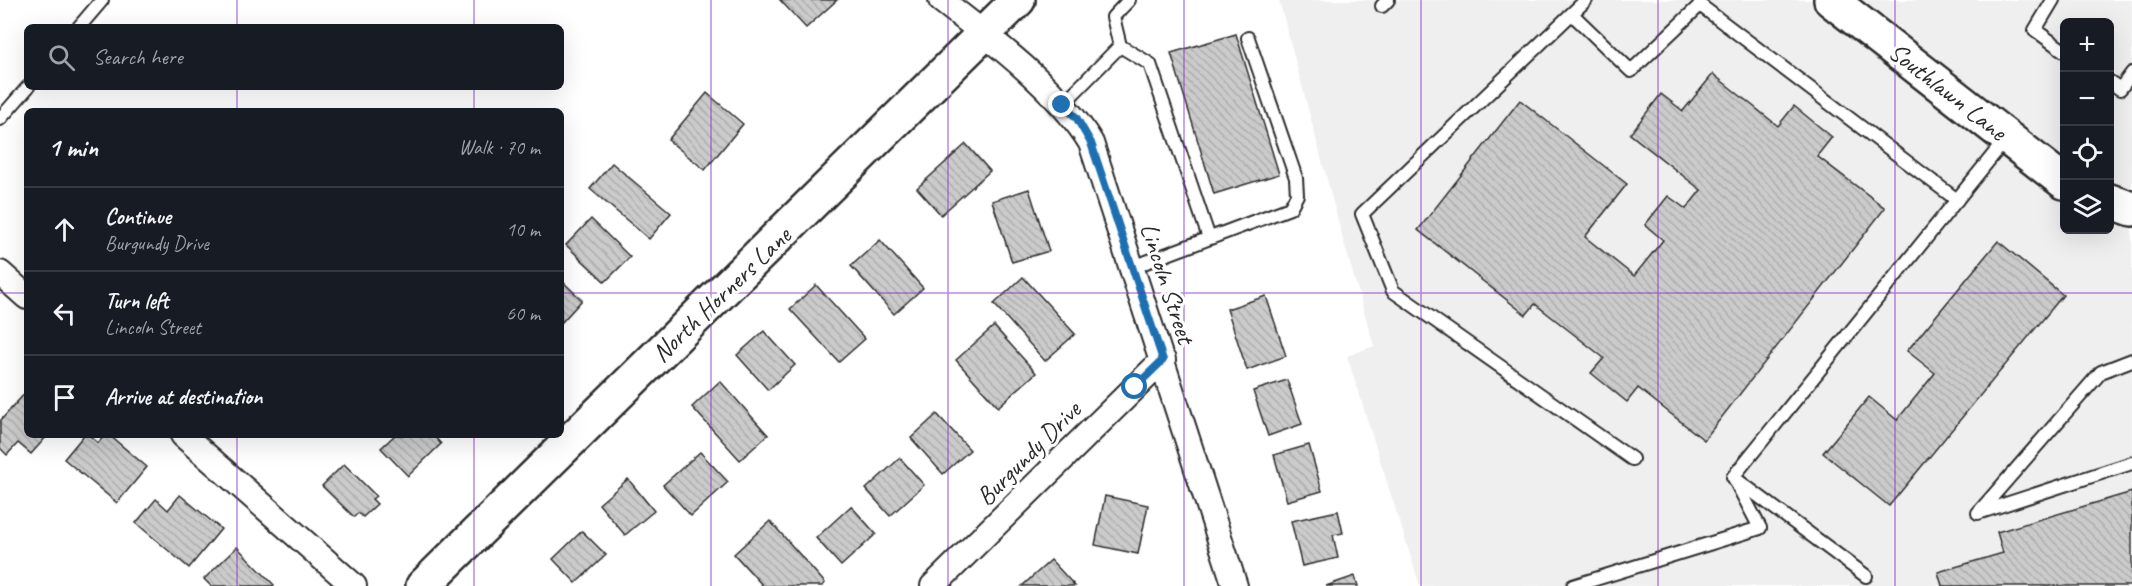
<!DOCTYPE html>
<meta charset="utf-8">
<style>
body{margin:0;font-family:Caveat,sans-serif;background:#242831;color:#f1f3f6}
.controls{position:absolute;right:18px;top:18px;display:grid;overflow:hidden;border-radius:9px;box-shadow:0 6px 24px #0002}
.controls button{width:54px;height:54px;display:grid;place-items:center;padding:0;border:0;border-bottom:2px solid #363941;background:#171b24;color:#f1f3f6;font:30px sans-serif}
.stop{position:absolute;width:18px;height:18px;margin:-14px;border:4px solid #1f6fb2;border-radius:50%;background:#fff}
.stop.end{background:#1f6fb2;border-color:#fff;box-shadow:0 2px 6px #0008}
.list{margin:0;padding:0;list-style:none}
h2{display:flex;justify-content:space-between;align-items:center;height:78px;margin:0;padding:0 24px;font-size:26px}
h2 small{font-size:20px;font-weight:400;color:#9ea1a6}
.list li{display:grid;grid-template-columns:39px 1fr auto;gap:18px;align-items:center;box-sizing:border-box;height:84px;padding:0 24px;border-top:2px solid #363941}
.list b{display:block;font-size:22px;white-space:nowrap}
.list p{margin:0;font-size:20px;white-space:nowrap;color:#9ea1a6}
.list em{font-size:20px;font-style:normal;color:#9ea1a6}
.icon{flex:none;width:33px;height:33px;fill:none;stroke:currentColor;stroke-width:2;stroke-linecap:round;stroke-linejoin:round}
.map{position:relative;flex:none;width:2132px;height:586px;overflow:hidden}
.search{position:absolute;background:#171b24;box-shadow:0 6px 24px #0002;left:24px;top:24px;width:540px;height:66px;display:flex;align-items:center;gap:15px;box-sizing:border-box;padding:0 21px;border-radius:9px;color:#9ea1a6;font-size:22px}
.panel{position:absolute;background:#171b24;box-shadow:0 6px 24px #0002;left:24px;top:108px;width:540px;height:330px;border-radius:9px}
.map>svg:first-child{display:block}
.built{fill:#efefef;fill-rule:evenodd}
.building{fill:url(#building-back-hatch);stroke:#2b2b2b;stroke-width:1.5}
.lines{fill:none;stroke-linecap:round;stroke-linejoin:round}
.lane-casing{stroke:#2b2b2b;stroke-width:16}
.street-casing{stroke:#2b2b2b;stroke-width:28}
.secondary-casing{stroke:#2b2b2b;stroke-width:38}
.lane{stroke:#fff;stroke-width:12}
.street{stroke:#fff;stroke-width:24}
.secondary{stroke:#fff;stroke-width:33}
.route{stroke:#1f6fb2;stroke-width:8}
.grid{fill:none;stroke:#7b2cbf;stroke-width:1.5;stroke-opacity:0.55}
.labels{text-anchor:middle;stroke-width:6;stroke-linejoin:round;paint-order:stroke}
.street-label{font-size:26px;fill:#2b2b2b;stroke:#fff}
</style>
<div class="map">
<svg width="2132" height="586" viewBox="0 0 2132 586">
<defs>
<pattern id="building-back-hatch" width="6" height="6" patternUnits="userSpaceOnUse" patternTransform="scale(1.5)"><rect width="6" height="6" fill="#cbcbcb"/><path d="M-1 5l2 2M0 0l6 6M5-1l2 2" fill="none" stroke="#aeaeae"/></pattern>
</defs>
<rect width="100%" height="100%" fill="#fff"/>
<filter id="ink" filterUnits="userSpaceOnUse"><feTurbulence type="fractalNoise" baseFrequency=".0167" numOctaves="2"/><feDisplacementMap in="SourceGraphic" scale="12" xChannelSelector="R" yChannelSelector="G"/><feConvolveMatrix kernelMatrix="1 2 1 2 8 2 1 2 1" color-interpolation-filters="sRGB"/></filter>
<g filter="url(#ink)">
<path class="built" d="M1279 0H2132V586H1420L1347 356 1374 346 1344 243ZM2064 22H2110V230H2064Z"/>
<g class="building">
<polygon points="780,0 837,0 806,28"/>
<polygon points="1236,34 1279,174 1214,194 1171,53"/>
<polygon points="1713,74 1778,126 1794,106 1832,137 1817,156 1885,208 1704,440 1638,388 1627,402 1591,373 1604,358 1535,304 1526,315 1418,230 1520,100 1627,184 1585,237 1634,276 1663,240 1645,225 1668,196 1686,209 1701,190 1630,134 1661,94 1683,111"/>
<polygon points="707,93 743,124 705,170 668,140"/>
<polygon points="966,144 990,171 941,215 917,188"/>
<polygon points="612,163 671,213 649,239 590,189"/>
<polygon points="1029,189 1049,251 1012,262 992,201"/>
<polygon points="591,219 630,257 605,282 566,245"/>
<polygon points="880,240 923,288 894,314 851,266"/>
<polygon points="1998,241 2063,295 1889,506 1823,453 1869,397 1897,420 1935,373 1907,351"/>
<polygon points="1023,277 1075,334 1045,361 994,304"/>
<polygon points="561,280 582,300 561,323"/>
<polygon points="816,285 865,339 839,362 790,309"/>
<polygon points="1266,296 1286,356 1247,370 1227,309"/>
<polygon points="994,326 1036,373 998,407 956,360"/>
<polygon points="764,331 795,365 768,390 737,355"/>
<polygon points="1287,380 1302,424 1268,436 1253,391"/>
<polygon points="720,381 768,435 740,460 692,407"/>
<polygon points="27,391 27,435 48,435 31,454 18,443 7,455 0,448 0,421"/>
<polygon points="937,414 970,450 943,474 911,438"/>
<polygon points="84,435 89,435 98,443 105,435 109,435 147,467 117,503 64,459"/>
<polygon points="395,435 433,435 441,444 408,476 381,448"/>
<polygon points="1309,445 1322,491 1287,501 1274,455"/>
<polygon points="700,452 728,482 691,516 663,485"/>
<polygon points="900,458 924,485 890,516 866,489"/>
<polygon points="344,464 376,496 372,499 377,504 363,517 358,513 354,517 322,486"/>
<polygon points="628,479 654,511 625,535 599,504"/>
<polygon points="2132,492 2132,586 1942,586 1938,572 2003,553 1997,532"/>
<polygon points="180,495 221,529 189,568 136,523 156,499 168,510"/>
<polygon points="1105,496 1148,505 1138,554 1095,545"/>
<polygon points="851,506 876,534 841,566 816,538"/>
<polygon points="1338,511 1343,533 1333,535 1338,558 1302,566 1291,521"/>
<polygon points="770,521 825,583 822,586 763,586 734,554"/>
<polygon points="582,531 606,555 576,583 553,559"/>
<polygon points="237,547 274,585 273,586 211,586 204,579"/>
<polygon points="1051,560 1075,586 1022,586"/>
<polygon points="1355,576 1358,586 1326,586"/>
</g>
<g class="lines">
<defs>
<g id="lane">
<polyline points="1586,0 1362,214 1393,291 1632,459"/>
<polyline points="2053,0 2035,30 2064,51"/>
<polyline points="1382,6 1388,0"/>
<polyline points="1572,14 1631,71 1700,5 1957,200"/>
<polyline points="79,27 102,0"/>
<polyline points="1120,46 1150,64 1209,238"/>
<polyline points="2110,82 2120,89 2132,73"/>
<polyline points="1062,105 1120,46 1113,17 1129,0"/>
<polyline points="0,119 28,87"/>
<polyline points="1133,267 1290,208 1297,195 1296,178 1248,38"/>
<polyline points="2132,360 2101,372 1978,513 2132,463"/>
<polyline points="1866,576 1733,477 2006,139"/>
<polyline points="1573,586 1760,528 1735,480"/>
</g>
<g id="street">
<path d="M941 0C989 37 1061 92 1091 143L1235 586"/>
<polyline points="0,273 27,297"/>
<polyline points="183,435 354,586"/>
<polyline points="933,586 1163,360"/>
</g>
<g id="secondary">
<polyline points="1831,0 2064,182"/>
<polyline points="2110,201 2132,209"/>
<polyline points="423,586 1018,0"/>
</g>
</defs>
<use href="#lane" class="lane-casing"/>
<use href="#street" class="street-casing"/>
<use href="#secondary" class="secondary-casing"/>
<use href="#lane" class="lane"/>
<use href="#street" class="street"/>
<use href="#secondary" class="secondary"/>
</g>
</g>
<g class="lines" filter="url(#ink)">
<polyline class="route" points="1062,105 1076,117 1091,143 1163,360 1135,387"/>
</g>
<path class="grid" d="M237 0V27M474 0V27M711 0V586M948 0V586M1184 0V586M1421 0V586M1658 0V586M1895 0V586M237 87V111M474 87V111M0 293H27M561 293H2132M237 435V586M474 435V586"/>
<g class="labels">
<g class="street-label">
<text transform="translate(1948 91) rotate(38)" y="9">Southlawn Lane</text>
<text transform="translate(1168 283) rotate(72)" y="9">Lincoln Street</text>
<text transform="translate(721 294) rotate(-44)" y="9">North Horners Lane</text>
<text transform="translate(1028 453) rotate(-45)" y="9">Burgundy Drive</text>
</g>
</g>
</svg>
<div class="controls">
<button>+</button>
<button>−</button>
<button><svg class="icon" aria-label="locate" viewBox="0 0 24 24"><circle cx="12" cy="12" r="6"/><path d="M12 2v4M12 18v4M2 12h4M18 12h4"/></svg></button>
<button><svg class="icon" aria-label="layers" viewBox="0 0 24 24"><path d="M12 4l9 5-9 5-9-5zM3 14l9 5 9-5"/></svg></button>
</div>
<div class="stop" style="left:1135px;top:387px"></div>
<div class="stop end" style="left:1062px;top:105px"></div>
<div class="search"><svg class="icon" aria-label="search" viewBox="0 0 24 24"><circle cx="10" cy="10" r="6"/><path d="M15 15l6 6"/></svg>Search here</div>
<section class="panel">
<h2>1 min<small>Walk · 70 m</small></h2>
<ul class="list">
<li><svg class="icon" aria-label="ahead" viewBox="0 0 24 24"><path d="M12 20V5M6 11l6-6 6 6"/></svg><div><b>Continue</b><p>Burgundy Drive</p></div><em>10 m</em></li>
<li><svg class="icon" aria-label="left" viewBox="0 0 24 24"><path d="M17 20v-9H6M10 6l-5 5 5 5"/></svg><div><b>Turn left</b><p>Lincoln Street</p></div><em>60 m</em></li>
<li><svg class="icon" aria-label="arrive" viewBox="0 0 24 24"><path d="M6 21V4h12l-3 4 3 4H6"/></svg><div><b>Arrive at destination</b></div></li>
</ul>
</section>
</div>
